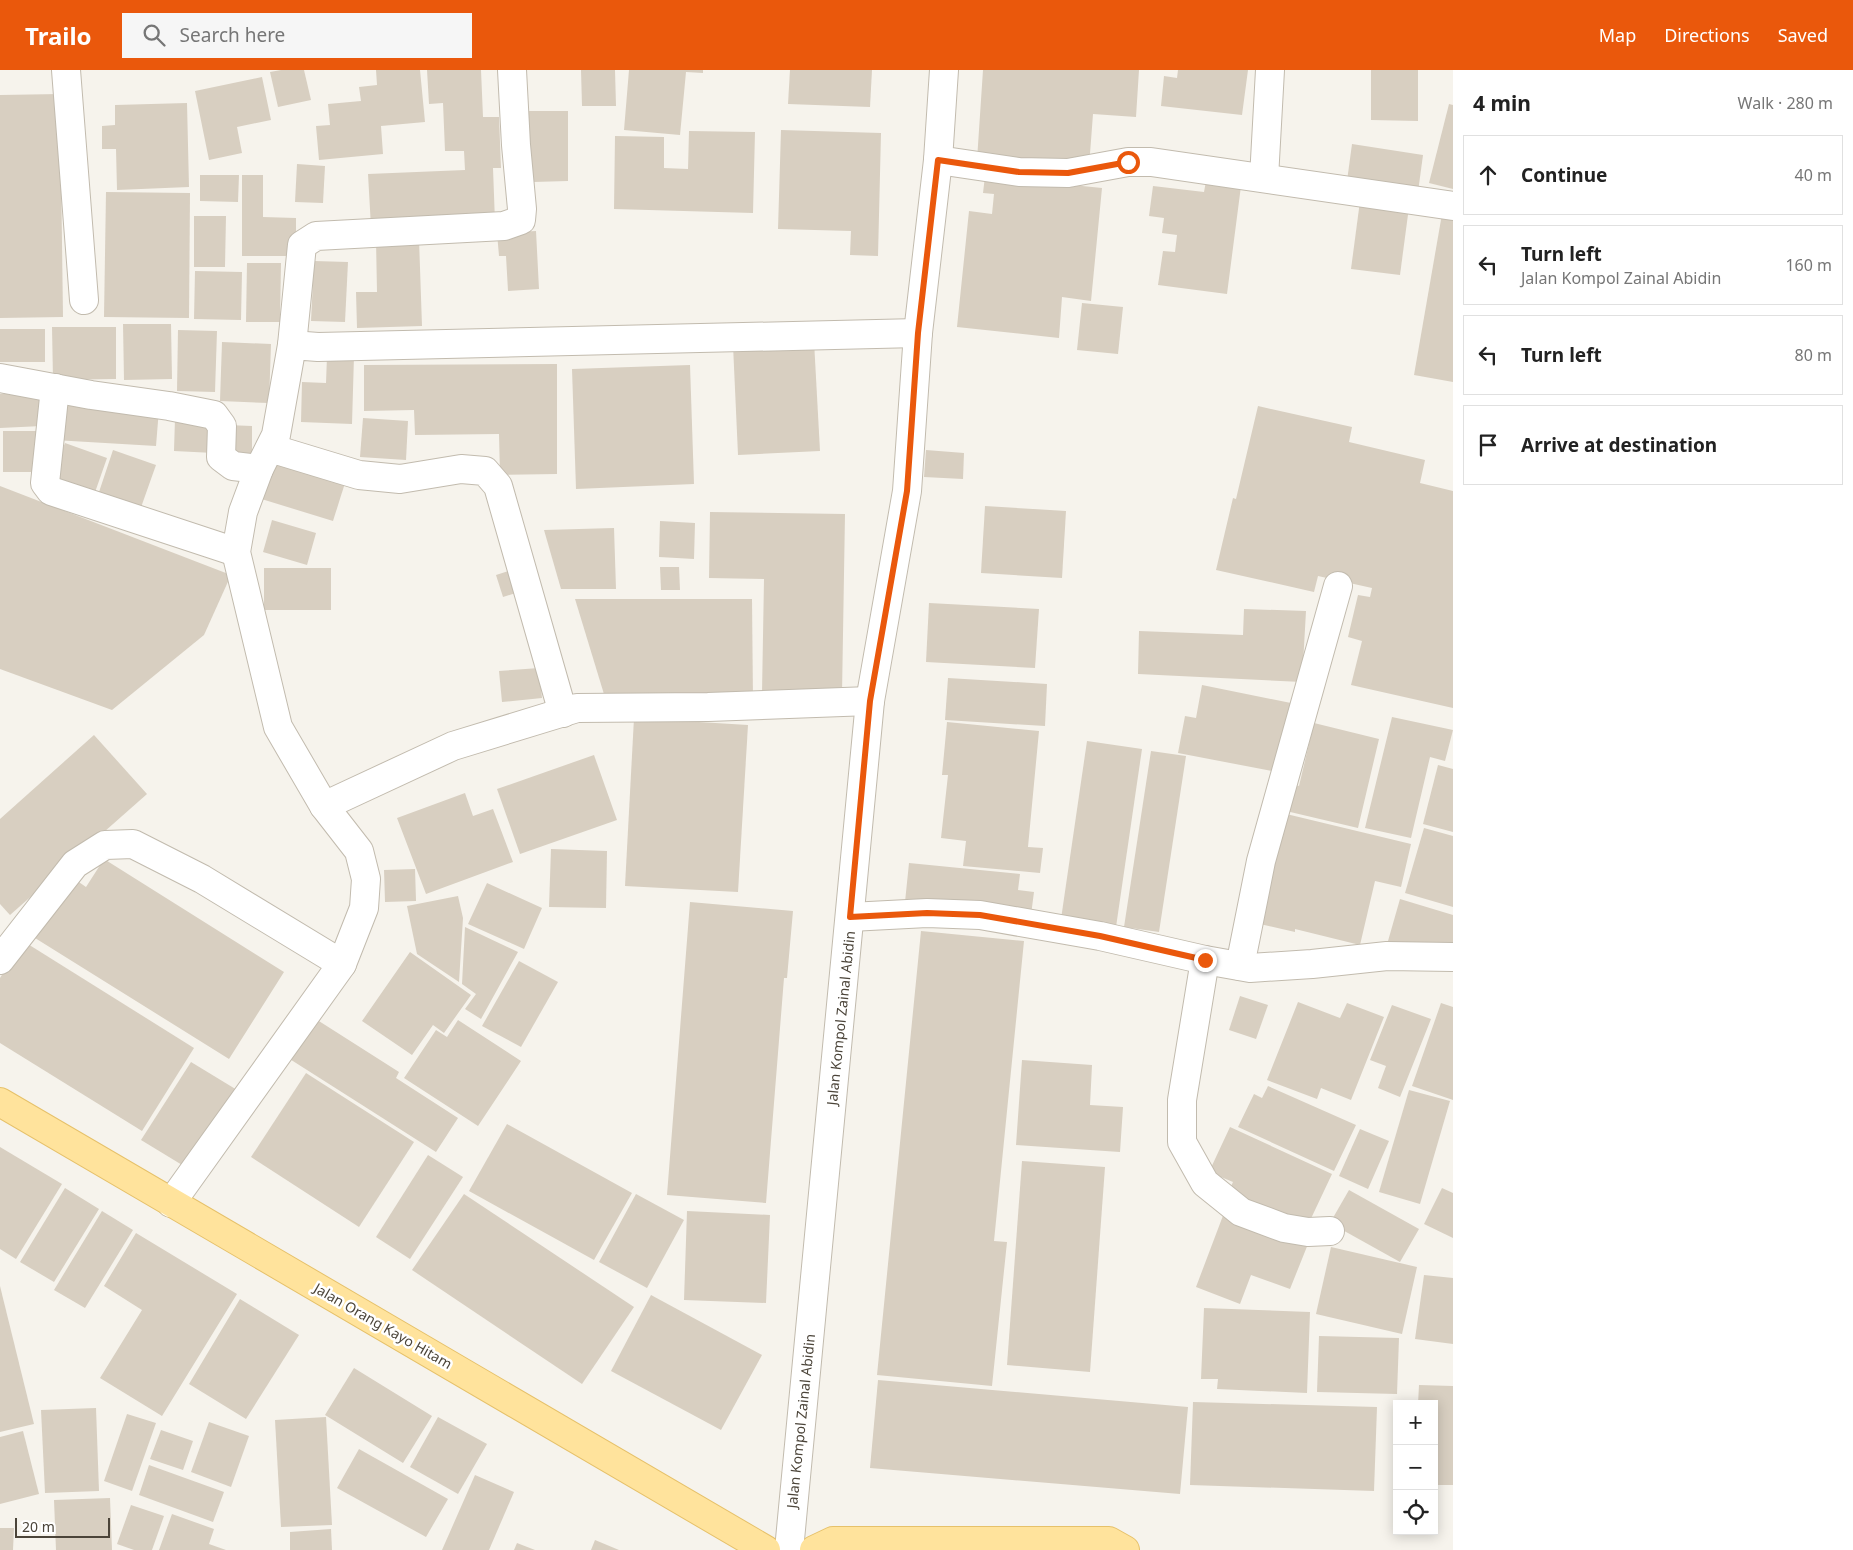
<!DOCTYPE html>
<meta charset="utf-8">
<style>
body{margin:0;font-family:"Noto Sans",sans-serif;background:#f6f6f6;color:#222}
.controls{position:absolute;right:15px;bottom:15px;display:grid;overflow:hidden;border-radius:0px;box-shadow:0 2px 12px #0003}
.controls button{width:45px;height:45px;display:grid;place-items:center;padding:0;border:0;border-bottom:1px solid #e0e0e0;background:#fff;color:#222;font:25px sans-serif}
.scale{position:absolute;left:15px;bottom:12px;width:95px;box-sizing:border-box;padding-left:5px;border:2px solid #4b4439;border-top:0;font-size:14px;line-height:18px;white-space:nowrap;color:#4b4439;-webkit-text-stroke:4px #fff;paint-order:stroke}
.stop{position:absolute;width:15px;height:15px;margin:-11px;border:4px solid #ea580c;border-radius:50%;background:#fff}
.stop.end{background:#ea580c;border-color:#fff;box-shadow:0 1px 5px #0008}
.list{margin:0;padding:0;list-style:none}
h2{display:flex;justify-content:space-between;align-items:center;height:65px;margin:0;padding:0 20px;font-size:21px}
h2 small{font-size:16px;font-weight:400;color:#767676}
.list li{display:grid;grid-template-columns:32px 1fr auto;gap:15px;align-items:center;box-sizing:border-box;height:80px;margin:0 10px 10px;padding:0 10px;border:1px solid #e0e0e0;border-radius:0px}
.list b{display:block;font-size:19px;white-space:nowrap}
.list p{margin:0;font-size:16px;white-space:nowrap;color:#767676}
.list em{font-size:16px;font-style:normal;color:#767676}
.icon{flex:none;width:28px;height:28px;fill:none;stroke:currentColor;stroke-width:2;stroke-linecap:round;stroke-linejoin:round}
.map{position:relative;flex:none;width:1453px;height:1480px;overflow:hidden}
header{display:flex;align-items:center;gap:30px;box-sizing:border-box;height:70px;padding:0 25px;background:#ea580c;color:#fff}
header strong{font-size:24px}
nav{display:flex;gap:28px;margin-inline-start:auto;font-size:18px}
.search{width:350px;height:45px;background:#f6f6f6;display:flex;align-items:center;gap:12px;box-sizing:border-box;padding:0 18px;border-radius:0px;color:#767676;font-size:19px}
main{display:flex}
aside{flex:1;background:#fff}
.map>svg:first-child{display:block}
.building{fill:#d8cfc1}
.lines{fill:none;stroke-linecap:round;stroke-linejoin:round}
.minor-casing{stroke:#c2bbae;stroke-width:30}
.major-casing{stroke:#e6c16a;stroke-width:30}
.minor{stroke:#fff;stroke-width:28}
.major{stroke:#ffe39c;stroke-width:28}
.route{stroke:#ea580c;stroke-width:6}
.labels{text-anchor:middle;stroke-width:5;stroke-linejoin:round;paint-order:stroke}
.street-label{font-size:14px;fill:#4b4439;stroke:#fff}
</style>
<header>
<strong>Trailo</strong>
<div class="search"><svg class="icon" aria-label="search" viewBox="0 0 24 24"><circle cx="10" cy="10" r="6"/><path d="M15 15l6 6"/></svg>Search here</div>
<nav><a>Map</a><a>Directions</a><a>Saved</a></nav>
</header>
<main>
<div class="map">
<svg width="1453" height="1480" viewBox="0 0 1453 1480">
<rect width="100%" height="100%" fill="#f6f3ec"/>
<g class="building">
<polygon points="281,0 304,0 311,30 278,37 270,2"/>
<polygon points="376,0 420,0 425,52 381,56 383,84 319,90 316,56 330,55 328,34 361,31 359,17 377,15"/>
<polygon points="427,0 481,0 483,47 499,47 501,98 493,98 495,152 371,157 368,104 465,100 464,81 445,81 443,33 429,34"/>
<polygon points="581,0 615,0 616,36 582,36"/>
<polygon points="629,0 703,0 703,3 686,2 680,65 624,60"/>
<polygon points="790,0 872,0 870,37 788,34"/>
<polygon points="983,0 1139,0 1136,47 1093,44 1089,97 977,90"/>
<polygon points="1178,0 1248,0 1242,45 1161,36 1164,6 1177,8"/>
<polygon points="1371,0 1418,0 1418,51 1371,50"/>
<polygon points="262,7 271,50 237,57 242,83 209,90 195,21"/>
<polygon points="60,24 63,247 0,248 0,25"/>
<polygon points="187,33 189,117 117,120 116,79 102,79 102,56 115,55 115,35"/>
<polygon points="1449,34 1453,35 1453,119 1429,113"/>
<polygon points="522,41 568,41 568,111 533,112 533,100 523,100"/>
<polygon points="781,60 881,63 878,186 850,185 851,161 778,159"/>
<polygon points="689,61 755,62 753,143 614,139 615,66 664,67 664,98 688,99"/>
<polygon points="1352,74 1423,85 1418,122 1347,111"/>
<polygon points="297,94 325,96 323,133 295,132"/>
<polygon points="200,105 239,105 238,132 200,131"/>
<polygon points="242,105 263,105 263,147 296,148 296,186 242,186"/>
<polygon points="985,106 1102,118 1091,231 1062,227 1059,268 957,257 969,141 992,144 994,124 983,123"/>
<polygon points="1206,111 1241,116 1227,224 1158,215 1163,181 1175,182 1177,165 1162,163 1164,148 1149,146 1153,116 1204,122"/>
<polygon points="106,122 190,123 189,248 104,247"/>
<polygon points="1360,131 1409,137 1400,205 1351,199"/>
<polygon points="1442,144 1453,146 1453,312 1414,305"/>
<polygon points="194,146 226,146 225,197 194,197"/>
<polygon points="536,161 539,219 508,221 506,186 499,186 497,163"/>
<polygon points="419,169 422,256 357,258 356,222 377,222 376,170"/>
<polygon points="314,191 348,192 345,252 311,251"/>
<polygon points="247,193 281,193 280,252 246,252"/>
<polygon points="195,201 242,202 241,250 194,249"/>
<polygon points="1082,233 1123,237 1118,284 1077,280"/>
<polygon points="123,254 171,254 172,309 124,310"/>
<polygon points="52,257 116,257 116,309 53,310"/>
<rect x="0" y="259" width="45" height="33"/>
<polygon points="178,260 217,261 215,322 177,321"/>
<polygon points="814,271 820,381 738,385 733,275"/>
<polygon points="222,272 271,274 269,333 220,331"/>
<polygon points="327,286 354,286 352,354 301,352 302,312 326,313"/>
<polygon points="557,294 557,404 500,405 499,364 415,365 414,340 364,341 364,295"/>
<polygon points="690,295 694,414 576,419 572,299"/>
<polygon points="40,322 42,356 0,358 0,324"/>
<polygon points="56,332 159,339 156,376 54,370"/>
<polygon points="1258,336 1352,357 1349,372 1425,390 1420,413 1453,421 1453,638 1351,615 1362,571 1348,567 1358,525 1370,527 1372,518 1318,506 1314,522 1216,500 1233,428 1236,429"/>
<polygon points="175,348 215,349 214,383 174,381"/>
<polygon points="363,348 408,351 406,390 360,387"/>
<polygon points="227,355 252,356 252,384 227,383"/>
<rect x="3" y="361" width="41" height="41"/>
<polygon points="65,373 107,388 93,428 50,413"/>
<polygon points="113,380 156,395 139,443 97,428"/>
<polygon points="926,380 964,383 963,409 924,407"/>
<polygon points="267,390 345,413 333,451 255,427"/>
<polygon points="0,416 231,505 204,565 112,640 0,599"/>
<polygon points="985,436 1066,441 1062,508 981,503"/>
<polygon points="710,442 845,444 842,624 762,623 764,509 709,508"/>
<polygon points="272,450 316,463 307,495 263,482"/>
<polygon points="660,451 695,453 694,489 659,487"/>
<polygon points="614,458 616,519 561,519 544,460"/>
<polygon points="660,497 679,497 680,520 661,520"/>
<rect x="264" y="498" width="67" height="42"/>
<polygon points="515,499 522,521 503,527 496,505"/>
<polygon points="575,529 752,529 753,631 607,634"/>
<polygon points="929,533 1039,539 1035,598 926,592"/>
<polygon points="1244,539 1306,541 1302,612 1138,604 1139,561 1243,565"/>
<polygon points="539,598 542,628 502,632 499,601"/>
<polygon points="948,608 1047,614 1045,656 945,650"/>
<polygon points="1202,615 1291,633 1277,702 1178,683 1185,646 1196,648"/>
<polygon points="1392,647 1453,660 1445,691 1430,687 1411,768 1365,758"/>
<polygon points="634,648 748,655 738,822 625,816"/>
<polygon points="947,652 1039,661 1028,777 1043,778 1040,803 963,796 966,771 941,768 948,705 942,705"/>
<polygon points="1314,653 1379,669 1358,758 1286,741 1292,714 1299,716"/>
<polygon points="94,665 147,724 10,845 0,834 0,749"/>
<polygon points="1087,671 1142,679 1116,857 1061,849"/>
<polygon points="1151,681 1186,686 1159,862 1124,857"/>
<polygon points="594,685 617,750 520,784 497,719"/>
<polygon points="1438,695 1453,699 1453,762 1423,754"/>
<polygon points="465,723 473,746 493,739 513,792 426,824 397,748"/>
<polygon points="1278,742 1411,774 1401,817 1375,811 1360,875 1295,859 1295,862 1251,852"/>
<polygon points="1424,758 1453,766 1453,837 1405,823"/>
<polygon points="551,779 607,781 606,838 549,837"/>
<polygon points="104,789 284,902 229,989 35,868 73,808 86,817"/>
<polygon points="909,793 1020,804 1018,820 1034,822 1031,845 905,832"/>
<polygon points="415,799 416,831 385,832 384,800"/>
<polygon points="487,813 542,838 524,879 468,854"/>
<polygon points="458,826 463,848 459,912 417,884 407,836"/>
<polygon points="1400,829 1453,845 1453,884 1418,880 1388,871"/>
<polygon points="690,832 793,841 787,908 784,908 766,1133 667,1125"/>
<polygon points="465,857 518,882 481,949 465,939 476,924 462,914"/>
<polygon points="921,861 1024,871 994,1171 1007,1172 992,1316 877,1305"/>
<polygon points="23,871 194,978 142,1061 0,973 0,908"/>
<polygon points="410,882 471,925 444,963 433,955 412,985 362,951"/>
<polygon points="519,891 558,912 521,977 482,956"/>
<polygon points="1240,926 1268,935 1256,969 1229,960"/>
<polygon points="1298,932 1340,948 1347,933 1384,947 1351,1030 1321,1018 1317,1029 1267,1010"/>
<polygon points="1441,933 1453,937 1453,1030 1412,1016"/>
<polygon points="1392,935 1431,949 1400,1027 1378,1018 1386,996 1370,990"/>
<polygon points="311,946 399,1002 396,1008 458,1048 436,1082 285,986"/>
<polygon points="458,950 521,991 478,1056 404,1008 436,960 447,967"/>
<polygon points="1022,990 1092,995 1090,1035 1123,1037 1120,1082 1016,1075"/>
<polygon points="191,992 242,1023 192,1101 141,1070"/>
<polygon points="306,1003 414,1072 359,1157 251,1087"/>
<polygon points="1268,1016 1356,1055 1334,1101 1238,1057 1254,1024 1262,1028"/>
<polygon points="1409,1020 1450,1031 1420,1134 1379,1122"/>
<polygon points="507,1054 632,1123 594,1190 469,1121"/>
<polygon points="1230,1057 1332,1104 1307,1157 1227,1125 1233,1112 1209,1102"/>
<polygon points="1360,1059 1389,1071 1368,1119 1339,1106"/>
<polygon points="0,1077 62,1114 16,1189 0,1179"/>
<polygon points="428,1085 463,1107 410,1189 376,1167"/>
<polygon points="1022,1091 1105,1097 1090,1302 1007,1295"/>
<polygon points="65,1118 99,1139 54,1212 20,1192"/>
<polygon points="1442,1118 1453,1123 1453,1168 1424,1154"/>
<polygon points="1349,1120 1419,1159 1400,1192 1330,1153"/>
<polygon points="464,1124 634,1237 582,1314 412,1200"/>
<polygon points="636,1124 684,1150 647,1218 599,1192"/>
<polygon points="102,1141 133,1160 85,1238 54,1220"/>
<polygon points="687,1141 770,1145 766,1233 684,1230"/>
<polygon points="1224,1143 1308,1174 1290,1219 1251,1205 1240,1234 1196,1217"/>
<polygon points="136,1163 237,1224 162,1346 100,1308 142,1240 104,1216"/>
<polygon points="1331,1177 1417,1197 1402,1264 1316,1244"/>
<polygon points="1424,1205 1453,1208 1453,1274 1415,1269"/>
<polygon points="0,1216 34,1354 0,1362"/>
<polygon points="651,1225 762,1285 721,1360 611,1301"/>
<polygon points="240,1229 299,1265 246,1349 189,1314"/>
<polygon points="1204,1238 1310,1242 1307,1323 1217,1319 1218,1309 1201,1309"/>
<polygon points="1319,1266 1399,1268 1397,1324 1317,1322"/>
<polygon points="354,1298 432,1346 403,1393 325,1345"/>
<polygon points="878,1310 1188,1337 1180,1424 870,1398"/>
<polygon points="1419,1315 1453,1316 1453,1415 1436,1415 1437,1390 1434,1390 1434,1334 1418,1334"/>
<polygon points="1193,1332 1377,1337 1374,1421 1190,1415"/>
<polygon points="96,1338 99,1421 45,1423 41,1340"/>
<polygon points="127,1344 156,1353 132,1421 104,1411"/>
<polygon points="326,1347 332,1455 281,1457 275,1350"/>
<polygon points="438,1347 487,1374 458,1424 410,1397"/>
<polygon points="209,1352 249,1366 231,1417 191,1402"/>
<polygon points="161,1360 193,1371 183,1400 150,1389"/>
<polygon points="23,1361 39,1424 0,1434 0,1367"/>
<polygon points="359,1379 448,1429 426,1467 337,1418"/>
<polygon points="149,1395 224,1422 213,1452 139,1425"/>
<polygon points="475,1405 514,1422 489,1480 442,1480"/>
<polygon points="110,1428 112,1480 56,1480 54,1430"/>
<polygon points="131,1435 164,1446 152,1480 134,1480 117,1474"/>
<polygon points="172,1444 214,1459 209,1474 226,1480 159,1480"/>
<polygon points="0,1458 14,1458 13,1480 0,1480"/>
<polygon points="331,1459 332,1480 290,1480 290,1462"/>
<polygon points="595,1470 619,1480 591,1480"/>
<polygon points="517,1473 535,1480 514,1480"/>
</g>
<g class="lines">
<defs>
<g id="minor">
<polyline points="66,0 84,230"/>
<polyline points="938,90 1019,102 1068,103 1128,92 1151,92 1453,136"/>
<polyline points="1264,108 1270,0"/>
<polyline points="292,275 302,175 316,166 504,156 521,150 522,139 516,75 512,0"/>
<polyline points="0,308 91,325 169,336 214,345 222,356 221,387 233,396 259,399"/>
<polyline points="55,318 45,413 51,421 236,482"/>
<polyline points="270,378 359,405 400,409 461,399 485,401 498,416 563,643"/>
<polyline points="324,736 453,676 577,638 708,637 870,631"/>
<polyline points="850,847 927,843 980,845 1100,866 1205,890 1250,898 1312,894 1387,886 1453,887"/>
<polyline points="0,890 75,794 105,775 133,774 202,809 342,894"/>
<polyline points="1205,890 1182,1030 1182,1072 1205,1113 1241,1142 1284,1158 1308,1162 1330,1161"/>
<polyline points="1240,896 1261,791 1338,516"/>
<polyline points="171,1133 342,894 364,838 366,809 359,781 324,736 278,657 236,482 243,442 259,399 276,365 292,275 318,277 918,263"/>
<polyline points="789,1480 870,631 907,421 918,263 938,90 944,0"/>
</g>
<g id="major">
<polyline points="0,1032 766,1480"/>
<polyline points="814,1480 833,1471 1109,1471 1125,1480"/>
</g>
</defs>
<use href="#minor" class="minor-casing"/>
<use href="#major" class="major-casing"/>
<use href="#minor" class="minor"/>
<use href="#major" class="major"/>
</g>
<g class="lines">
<polyline class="route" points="1128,92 1068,103 1019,102 938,90 918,263 907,421 870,631 850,847 927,843 980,845 1100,866 1205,890"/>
</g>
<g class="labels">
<g class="street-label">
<text transform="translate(841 948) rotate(-84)" y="5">Jalan Kompol Zainal Abidin</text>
<text transform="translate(383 1256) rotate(30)" y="5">Jalan Orang Kayo Hitam</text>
<text transform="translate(801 1351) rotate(-84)" y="5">Jalan Kompol Zainal Abidin</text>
</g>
</g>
</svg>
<div class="controls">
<button>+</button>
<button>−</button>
<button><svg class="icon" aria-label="locate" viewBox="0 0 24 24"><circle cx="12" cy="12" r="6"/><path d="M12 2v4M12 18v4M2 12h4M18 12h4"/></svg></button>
</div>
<div class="scale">20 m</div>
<div class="stop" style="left:1128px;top:92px"></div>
<div class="stop end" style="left:1205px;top:890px"></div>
</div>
<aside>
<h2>4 min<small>Walk · 280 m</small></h2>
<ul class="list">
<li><svg class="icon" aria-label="ahead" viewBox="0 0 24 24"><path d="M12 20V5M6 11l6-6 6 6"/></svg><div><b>Continue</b></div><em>40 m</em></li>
<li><svg class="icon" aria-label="left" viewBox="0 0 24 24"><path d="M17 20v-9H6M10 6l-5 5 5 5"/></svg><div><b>Turn left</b><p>Jalan Kompol Zainal Abidin</p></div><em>160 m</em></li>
<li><svg class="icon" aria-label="left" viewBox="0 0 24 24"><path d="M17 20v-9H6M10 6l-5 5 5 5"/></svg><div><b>Turn left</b></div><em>80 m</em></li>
<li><svg class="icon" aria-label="arrive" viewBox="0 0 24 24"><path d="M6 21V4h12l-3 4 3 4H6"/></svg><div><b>Arrive at destination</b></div></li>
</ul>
</aside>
</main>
